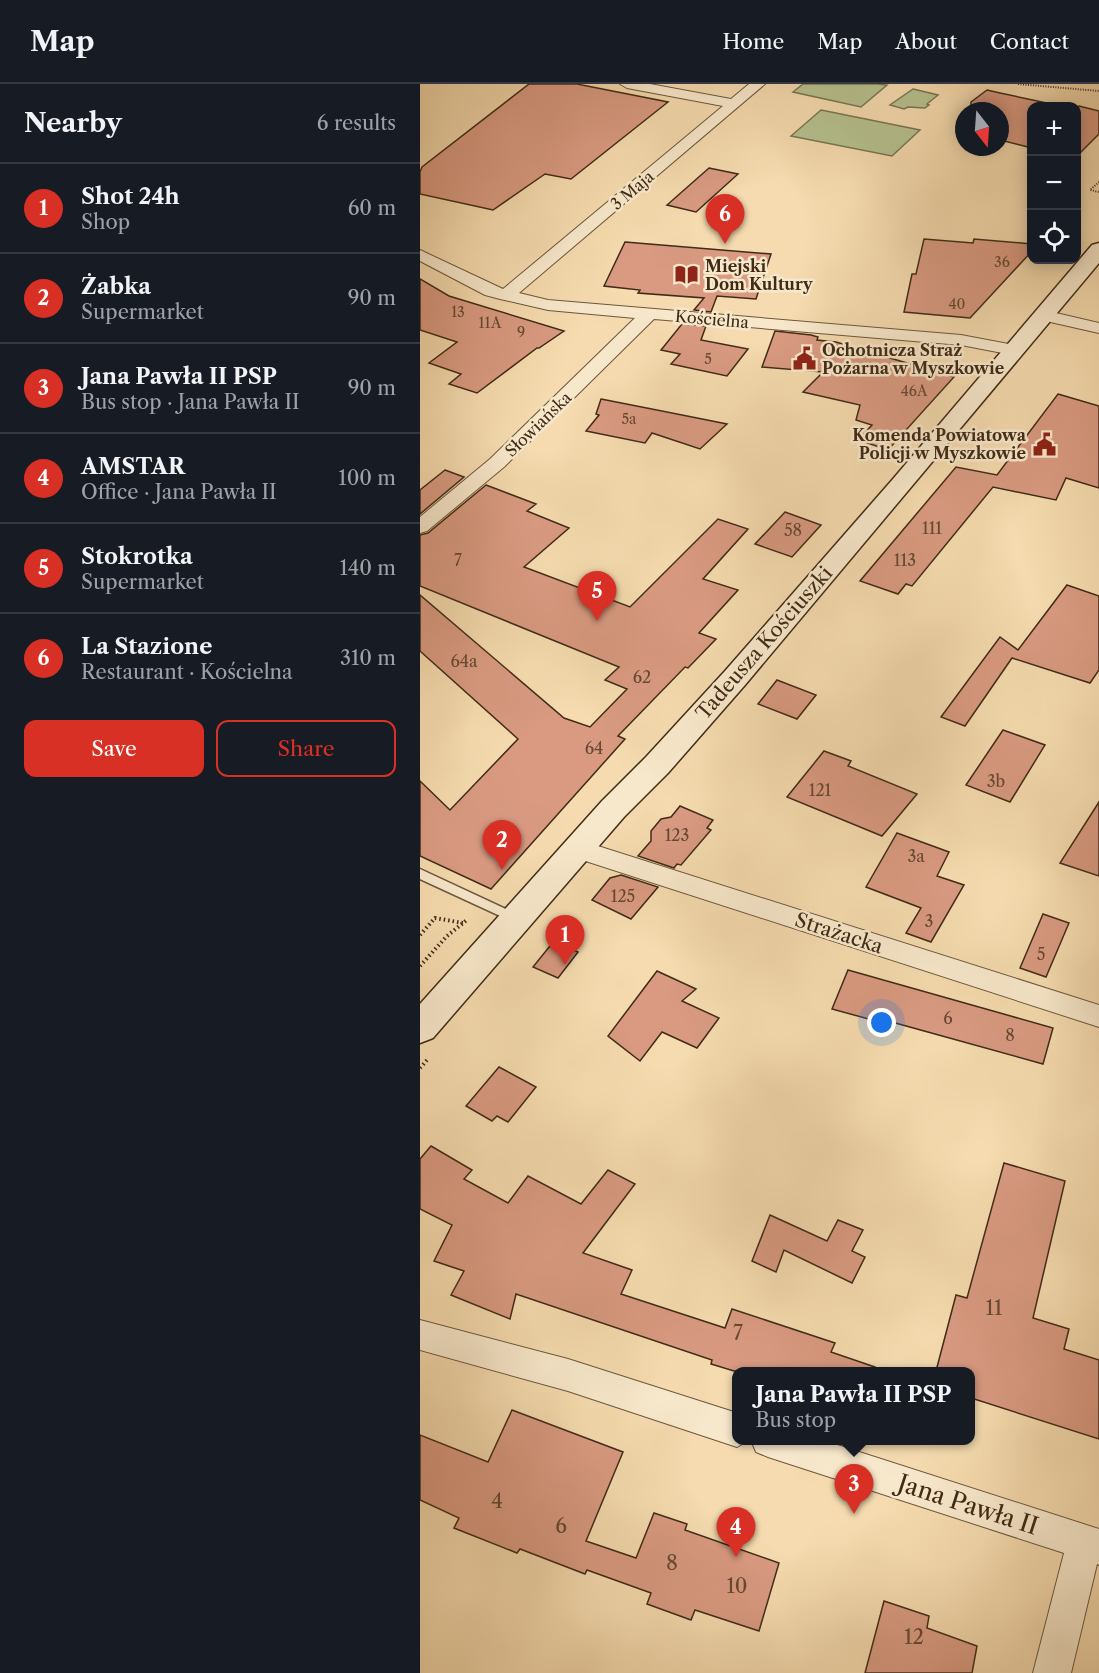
<!DOCTYPE html>
<meta charset="utf-8">
<style>
body{margin:0;font-family:"Libre Caslon Text",serif;background:#20242c;color:#f1f3f6}
.controls{position:absolute;right:18px;top:18px;display:grid;overflow:hidden;border-radius:12px;box-shadow:0 3px 15px #0003}
.controls button{width:54px;height:54px;display:grid;place-items:center;padding:0;border:0;border-bottom:2px solid #363941;background:#171b24;color:#f1f3f6;font:30px sans-serif}
.compass{position:absolute;left:535px;top:18px;width:54px;height:54px;border-radius:50%;background:#171b24;box-shadow:0 3px 15px #0003;rotate:163deg}
.you{position:absolute;left:462px;top:939px;width:21px;height:21px;margin:-15px;border:4px solid #fff;border-radius:50%;background:#1a73e8;box-shadow:0 0 0 9px #1a73e833}
.badge{display:grid;place-items:center;width:39px;height:39px;border-radius:50%;background:#d93025;color:#fff;font-size:20px;font-weight:700}
.pin{position:absolute;translate:-50% -50px;filter:drop-shadow(0 2px 3px #0008)}
.pin::after{content:'';position:absolute;top:32px;width:21px;height:18px;background:inherit;clip-path:polygon(0 0,100% 0,50% 100%)}
.popup{position:absolute;left:312px;top:1283px;width:243px;height:78px;box-sizing:border-box;display:grid;place-content:center;border-radius:12px;background:#171b24;filter:drop-shadow(0 2px 4px #0005);font-size:20px;white-space:nowrap;color:#9ea1a6}
.popup b{font-size:22px;color:#f1f3f6}
.popup::after{content:'';position:absolute;left:50%;top:100%;margin-left:-12px;border:12px solid transparent;border-top-color:#171b24}
.list{margin:0;padding:0;list-style:none}
h2{display:flex;justify-content:space-between;align-items:center;height:78px;margin:0;padding:0 24px;font-size:26px}
h2 small{font-size:20px;font-weight:400;color:#9ea1a6}
.list li{display:grid;grid-template-columns:39px 1fr auto;gap:18px;align-items:center;box-sizing:border-box;height:90px;padding:0 24px;border-top:2px solid #363941}
.list b{display:block;font-size:22px;white-space:nowrap}
.list p{margin:0;font-size:20px;white-space:nowrap;color:#9ea1a6}
.list em{font-size:20px;font-style:normal;color:#9ea1a6}
.actions{display:flex;gap:12px;padding:18px 24px}
.actions a{flex:1;padding:14px 0;border:2px solid #d93025;border-radius:12px;text-align:center;font-size:21px;color:#d93025}
.actions .main{background:#d93025;color:#fff}
.icon{flex:none;width:33px;height:33px;fill:none;stroke:currentColor;stroke-width:2;stroke-linecap:round;stroke-linejoin:round}
.map{position:relative;flex:none;width:679px;height:1589px;overflow:hidden}
header{display:flex;align-items:center;gap:36px;box-sizing:border-box;height:84px;padding:0 30px;background:#171b24;border-bottom:2px solid #363941}
header strong{font-size:28px}
nav{display:flex;gap:33px;margin-inline-start:auto;font-size:21px}
main{display:flex}
aside{flex:1;background:#171b24}
.map>svg:first-child{display:block}
.green{fill:#b6c18f;stroke:#7b7653;stroke-width:1.5}
.building{fill:#d99a81;stroke:#402b17;stroke-width:1.5}
.lines{fill:none;stroke-linecap:round;stroke-linejoin:round}
.service-casing{stroke:#6d573d;stroke-width:3}
.minor-casing{stroke:#6d573d;stroke-width:2}
.secondary-casing{stroke:#402b17;stroke-width:3}
.path-far1{stroke:#402b17;stroke-width:2;stroke-dasharray:1 1.5;stroke-linecap:butt}
.path{stroke:#402b17;stroke-width:4;stroke-dasharray:1.5 3;stroke-linecap:butt}
.service{fill:#f8e8cb;fill-rule:evenodd}
.minor{fill:#f8e8cb;fill-rule:evenodd}
.secondary{fill:#f8e8cb;fill-rule:evenodd}
.labels{text-anchor:middle;stroke-width:5;stroke-linejoin:round;paint-order:stroke}
.far-number-label{font-size:14px;fill:#664732}
.far-street-label{font-size:16px;fill:#402b17;stroke:#f8e8cb}
.far-poi-label{font-size:16px;font-weight:bold;fill:#402b17;stroke:#f8e8cb;text-anchor:start}
.number-label{font-size:16px;fill:#664732}
.street-label{font-size:20px;fill:#402b17;stroke:#f8e8cb}
.near-number-label{font-size:20px;fill:#664732}
.near-street-label{font-size:24px;fill:#402b17;stroke:#f8e8cb}
</style>
<header>
<strong>Map</strong>
<nav><a>Home</a><a>Map</a><a>About</a><a>Contact</a></nav>
</header>
<main>
<aside>
<h2>Nearby<small>6 results</small></h2>
<ul class="list">
<li><span class="badge">1</span><div><b>Shot 24h</b><p>Shop</p></div><em>60 m</em></li>
<li><span class="badge">2</span><div><b>Żabka</b><p>Supermarket</p></div><em>90 m</em></li>
<li><span class="badge">3</span><div><b>Jana Pawła II PSP</b><p>Bus stop · Jana Pawła II</p></div><em>90 m</em></li>
<li><span class="badge">4</span><div><b>AMSTAR</b><p>Office · Jana Pawła II</p></div><em>100 m</em></li>
<li><span class="badge">5</span><div><b>Stokrotka</b><p>Supermarket</p></div><em>140 m</em></li>
<li><span class="badge">6</span><div><b>La Stazione</b><p>Restaurant · Kościelna</p></div><em>310 m</em></li>
</ul>
<div class="actions"><a class="main">Save</a><a>Share</a></div>
</aside>
<div class="map">
<svg width="679" height="1589" viewBox="0 0 679 1589">
<rect width="100%" height="100%" fill="#f5dbaf"/>
<filter id="stains"><feTurbulence type="fractalNoise" baseFrequency=".00333" numOctaves="4"/><feColorMatrix values="0 0 0 0 .2 0 0 0 0 .09 0 0 0 0 .02 0 0 0 .5 -.17"/></filter>
<radialGradient id="worn" r=".72"><stop offset=".6" stop-color="#630" stop-opacity="0"/><stop offset="1" stop-color="#630" stop-opacity=".3"/></radialGradient>
<g class="green">
<polygon points="383,0 457,0 467,1 441,23 373,8"/>
<polygon points="493,5 518,11 507,20 509,21 505,24 488,23 484,25 470,21"/>
<polygon points="401,26 500,46 472,72 371,52"/>
</g>
<g class="building">
<polygon points="109,0 157,0 248,18 151,95 125,90 73,126 0,110 0,88 2,83"/>
<polygon points="567,6 580,9 641,22 612,22 612,64 580,56 580,27 551,27 551,18"/>
<polygon points="659,22 679,27 679,50 657,72 657,24"/>
<polygon points="289,84 318,90 276,128 247,121"/>
<polygon points="504,155 553,159 554,155 612,160 612,167 550,234 484,228 492,190 496,190"/>
<polygon points="205,158 351,170 336,215 297,212 291,228 274,226 284,214 218,209 220,206 184,202"/>
<polygon points="0,195 29,212 144,247 119,264 117,264 57,309 29,300 41,290 9,279 37,258 0,246"/>
<polygon points="262,240 286,242 281,256 328,265 307,292 251,280 260,270 241,266"/>
<polygon points="355,247 391,251 398,253 397,256 416,258 534,293 468,366 438,356 452,341 436,336 440,321 383,308 403,288 342,283"/>
<polygon points="638,310 679,322 679,404 646,394 636,416 573,403 492,502 486,500 478,510 440,497 536,383 577,391"/>
<polygon points="181,315 247,328 307,340 280,365 232,349 225,359 166,347 179,331 176,330"/>
<polygon points="25,386 44,393 0,430 0,406"/>
<polygon points="66,401 116,420 107,427 149,444 104,483 210,523 298,435 328,445 283,495 318,506 279,549 296,555 268,584 265,583 198,652 205,655 71,805 0,772 0,697 30,726 98,655 0,567 0,511 144,634 170,643 207,605 185,596 199,583 0,502 0,451 8,449"/>
<polygon points="365,428 401,441 372,473 335,460"/>
<polygon points="647,501 679,512 679,586 670,599 592,574 545,642 521,633 580,553 598,566"/>
<polygon points="357,596 396,611 377,635 338,620"/>
<polygon points="583,646 625,661 590,718 546,701"/>
<polygon points="404,667 431,677 428,682 497,710 462,752 367,713"/>
<polygon points="679,718 679,792 640,779"/>
<polygon points="260,722 293,736 287,744 291,746 261,781 257,780 254,784 218,772 231,757 231,747 241,735 251,733"/>
<polygon points="477,749 529,768 517,792 544,801 511,858 486,849 501,824 446,803"/>
<polygon points="201,791 238,803 211,835 172,816 190,794"/>
<polygon points="623,830 649,839 626,893 600,884"/>
<polygon points="134,857 158,868 138,894 113,883"/>
<polygon points="428,886 633,944 623,980 468,937 467,940 412,925"/>
<polygon points="237,887 276,905 262,917 299,934 277,964 242,948 220,977 188,952"/>
<polygon points="79,983 116,1003 88,1038 77,1032 72,1037 46,1022"/>
<polygon points="11,1062 52,1086 44,1095 88,1119 108,1092 161,1120 188,1086 215,1100 163,1169 212,1186 201,1210 305,1244 312,1225 415,1259 411,1268 455,1283 454,1287 314,1287 291,1280 292,1276 96,1210 90,1235 31,1211 44,1187 14,1177 32,1141 0,1125 0,1075"/>
<polygon points="584,1079 645,1097 613,1234 649,1245 644,1265 679,1276 679,1355 551,1314 551,1287 516,1287 536,1211 547,1214"/>
<polygon points="350,1131 407,1157 418,1136 443,1146 432,1167 445,1173 432,1199 364,1166 356,1188 332,1177"/>
<polygon points="92,1326 203,1368 166,1457 216,1474 234,1429 267,1440 265,1446 359,1479 339,1547 275,1526 271,1536 227,1520 231,1509 167,1486 165,1490 100,1465 97,1469 34,1444 39,1434 0,1416 0,1351 68,1378"/>
<polygon points="464,1517 509,1532 507,1544 557,1562 552,1589 445,1589"/>
</g>
<g class="lines">
<defs>
<polygon id="service" points="0,785 101,832 103,835 101,838 93,838 0,795"/>
<g id="minor">
<polygon points="200,0 230,0 311,15 329,0 345,0 99,209 128,216 541,251 599,262 602,266 599,270 593,271 541,261 234,235 84,383 7,447 0,449 0,433 70,375 215,234 128,226 80,215 65,211 0,177 0,166 83,205 303,22 207,4"/>
<polygon points="623,226 679,239 679,249 617,235 614,231 617,227"/>
<polygon points="159,756 679,921 679,943 150,772 146,765 150,758"/>
<polygon points="0,1236 148,1275 317,1329 317,1356 329,1356 317,1363 148,1307 0,1266"/>
<polygon points="331,1356 402,1356 679,1445 679,1481 677,1480 651,1589 613,1589 644,1469 348,1373 336,1368"/>
</g>
<polygon id="secondary" points="679,159 679,179 325,601 248,689 204,733 13,954 0,959 0,920 182,717 226,673 305,587 473,395 672,161"/>
</defs>
<use href="#service" class="service-casing"/>
<use href="#minor" class="minor-casing"/>
<use href="#secondary" class="secondary-casing"/>
<g class="path-far1">
<polyline points="598,0 679,7"/>
<polyline points="679,98 670,106 679,108"/>
</g>
<g class="path">
<polyline points="0,851 15,834 43,839"/>
<polyline points="0,882 27,852 48,835"/>
<polyline points="0,984 8,975"/>
</g>
<use href="#service" class="service"/>
<use href="#minor" class="minor"/>
<use href="#secondary" class="secondary"/>
</g>
<defs>
<symbol id="library-bare" viewBox="-9 -9 18 18"><path d="M-6-4Q-3-5.5-.7-3.5V5Q-3 3-6 4ZM6-4Q3-5.5 .7-3.5V5Q3 3 6 4Z" fill="#8f2418" stroke="#f8e8cb" stroke-width="2.5" paint-order="stroke"/></symbol>
<symbol id="civic-bare" viewBox="-9 -9 18 18"><path d="M-.6-6.5H3V-4.5H.6V-3L4-1V1h2V6H-6V1h2V-1L-.6-3ZM-1.2 2.5V6h2.4V2.5Z" fill="#8f2418" stroke="#f8e8cb" stroke-width="2.5" paint-order="stroke"/></symbol>
</defs>
<g fill-rule="evenodd">
<use href="#library-bare" x="250" y="174" width="33" height="33"/>
<use href="#civic-bare" x="368" y="258" width="33" height="33"/>
<use href="#civic-bare" x="608" y="344" width="33" height="33"/>
</g>
<g class="labels">
<g class="far-number-label">
<text x="582" y="183">36</text>
<text x="537" y="225">40</text>
<text x="38" y="233">13</text>
<text x="70" y="244">11A</text>
<text x="101" y="253">9</text>
<text x="288" y="280">5</text>
<text x="494" y="312">46A</text>
<text x="209" y="340">5a</text>
</g>
<g class="far-street-label">
<text transform="translate(212 106) rotate(-40)" y="6">3 Maja</text>
<text transform="translate(292 235) rotate(5)" y="6">Kościelna</text>
<text transform="translate(118 340) rotate(-44)" y="6">Słowiańska</text>
</g>
<g class="far-poi-label">
<text x="285" y="188">Miejski<tspan x="285" dy="18">Dom Kultury</tspan></text>
<text x="402" y="272">Ochotnicza Straż<tspan x="402" dy="18">Pożarna w Myszkowie</tspan></text>
<text x="606" y="357" text-anchor="end">Komenda Powiatowa<tspan x="606" dy="18">Policji w Myszkowie</tspan></text>
</g>
<g class="number-label">
<text x="512" y="450">111</text>
<text x="373" y="452">58</text>
<text x="38" y="482">7</text>
<text x="485" y="482">113</text>
<text x="44" y="583">64a</text>
<text x="222" y="599">62</text>
<text x="174" y="670">64</text>
<text x="576" y="703">3b</text>
<text x="400" y="712">121</text>
<text x="257" y="757">123</text>
<text x="496" y="778">3a</text>
<text x="203" y="818">125</text>
<text x="509" y="843">3</text>
<text x="621" y="876">5</text>
<text x="528" y="940">6</text>
<text x="590" y="957">8</text>
</g>
<g class="street-label">
<text transform="translate(344 559) rotate(-49)" y="7">Tadeusza Kościuszki</text>
<text transform="translate(419 849) rotate(18)" y="7">Strażacka</text>
</g>
<g class="near-number-label">
<text x="574" y="1231">11</text>
<text x="318" y="1256">7</text>
<text x="77" y="1424">4</text>
<text x="141" y="1449">6</text>
<text x="252" y="1486">8</text>
<text x="317" y="1509">10</text>
<text x="494" y="1560">12</text>
</g>
<g class="near-street-label">
<text transform="translate(548 1421) rotate(18)" y="8">Jana Pawła II</text>
</g>
</g>
<rect width="100%" height="100%" filter="url(#stains)"/>
<rect width="100%" height="100%" fill="url(#worn)"/>
</svg>
<div class="controls">
<button>+</button>
<button>−</button>
<button><svg class="icon" aria-label="locate" viewBox="0 0 24 24"><circle cx="12" cy="12" r="6"/><path d="M12 2v4M12 18v4M2 12h4M18 12h4"/></svg></button>
</div>
<svg class="compass" viewBox="-18 -18 36 36"><path d="M0-13l5 13h-10z" fill="#e53935"/><path d="M0 13l5-13h-10z" fill="#9ea1a6"/></svg>
<div class="you"></div>
<div class="pin badge" style="left:145px;top:881px">1</div>
<div class="pin badge" style="left:82px;top:786px">2</div>
<div class="pin badge" style="left:434px;top:1430px">3</div>
<div class="popup"><b>Jana Pawła II PSP</b>Bus stop</div>
<div class="pin badge" style="left:316px;top:1473px">4</div>
<div class="pin badge" style="left:177px;top:537px">5</div>
<div class="pin badge" style="left:305px;top:160px">6</div>
</div>
</main>
